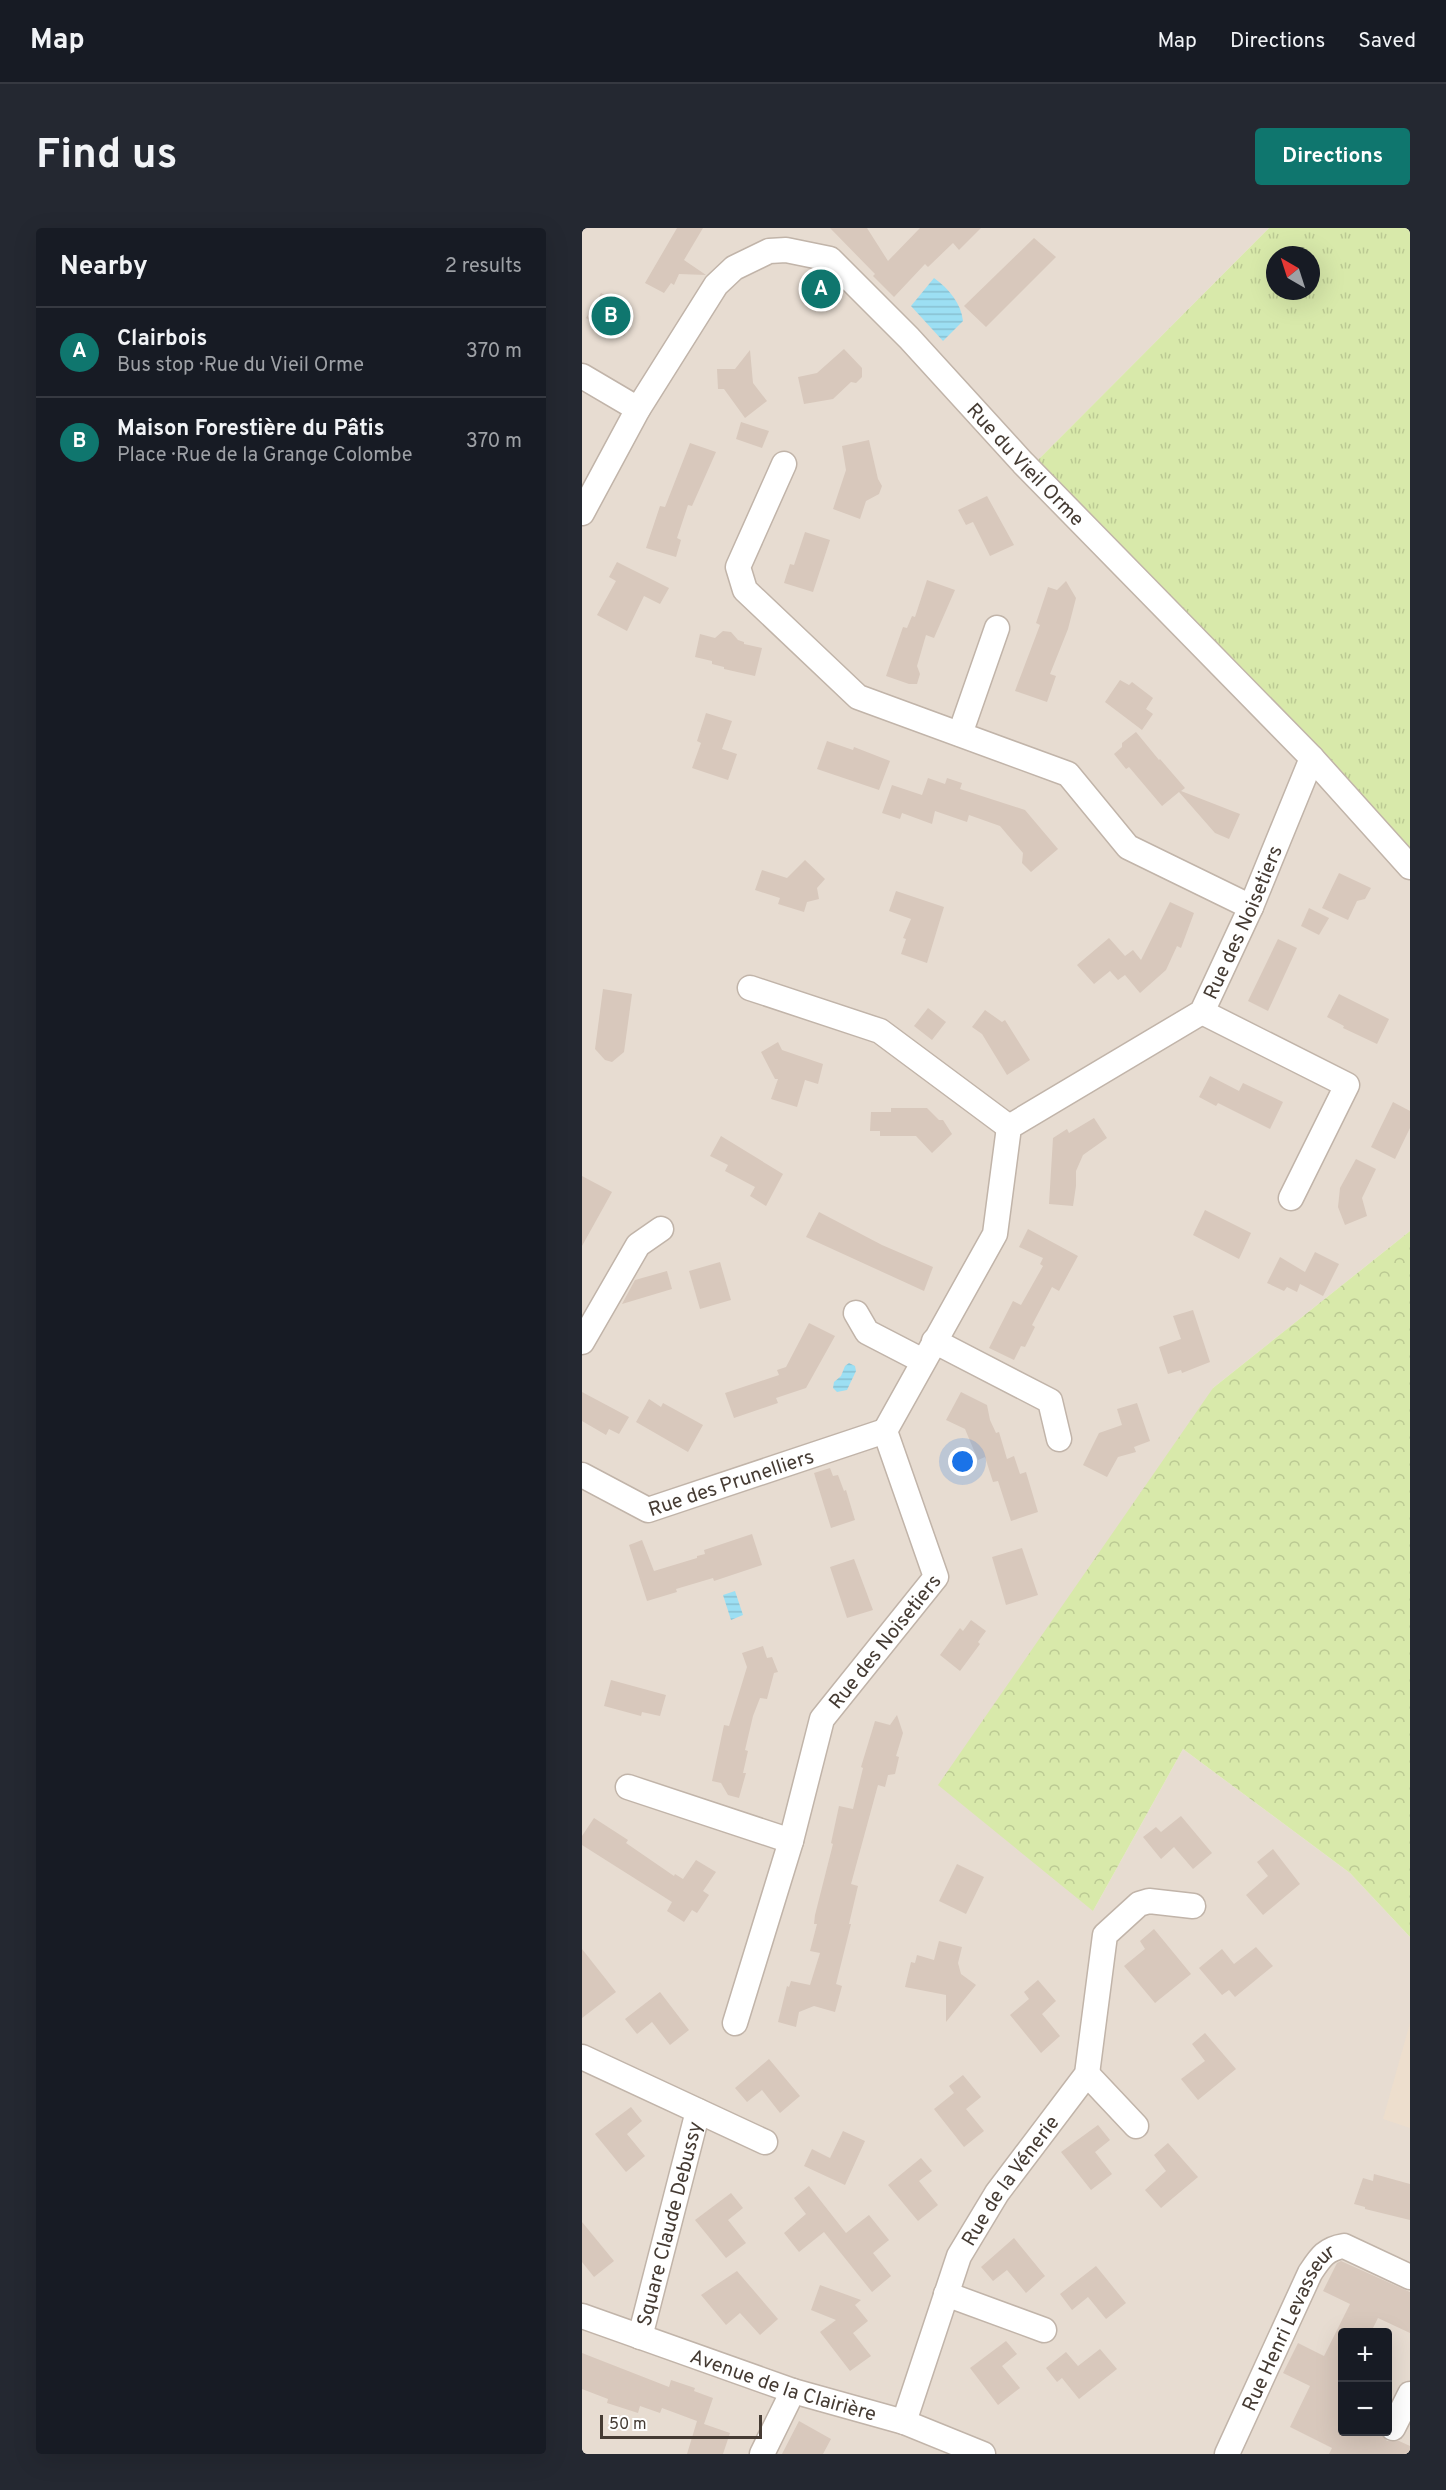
<!DOCTYPE html>
<meta charset="utf-8">
<style>
body{margin:0;font-family:Overpass,sans-serif;background:#242831;color:#f1f3f6}
.controls{position:absolute;right:18px;bottom:18px;display:grid;overflow:hidden;border-radius:6px;box-shadow:0 6px 24px #0002}
.controls button{width:54px;height:54px;display:grid;place-items:center;padding:0;border:0;border-bottom:2px solid #363941;background:#171b24;color:#f1f3f6;font:30px sans-serif}
.compass{position:absolute;left:684px;top:18px;width:54px;height:54px;border-radius:50%;background:#171b24;box-shadow:0 6px 24px #0002;rotate:321deg}
.scale{position:absolute;left:18px;bottom:15px;width:162px;box-sizing:border-box;padding-left:6px;border:3px solid #453b33;border-top:0;font-size:16px;line-height:21px;white-space:nowrap;color:#453b33;-webkit-text-stroke:4px #fff;paint-order:stroke}
.you{position:absolute;left:381px;top:1234px;width:21px;height:21px;margin:-15px;border:4px solid #fff;border-radius:50%;background:#1a73e8;box-shadow:0 0 0 9px #1a73e833}
.badge{display:grid;place-items:center;width:39px;height:39px;border-radius:50%;background:#0f766e;color:#fff;font-size:20px;font-weight:700}
.pin{position:absolute;translate:-50% -50%;border:3px solid #fff;box-shadow:0 2px 6px #0006}
.list{margin:0;padding:0;list-style:none}
h2{display:flex;justify-content:space-between;align-items:center;height:78px;margin:0;padding:0 24px;font-size:26px}
h2 small{font-size:20px;font-weight:400;color:#9ea1a6}
.list li{display:grid;grid-template-columns:39px 1fr auto;gap:18px;align-items:center;box-sizing:border-box;height:90px;padding:0 24px;border-top:2px solid #363941}
.list b{display:block;font-size:22px;white-space:nowrap}
.list p{margin:0;font-size:20px;white-space:nowrap;color:#9ea1a6}
.list em{font-size:20px;font-style:normal;color:#9ea1a6}
.map{position:relative;flex:none;width:828px;height:2226px;overflow:hidden;border-radius:6px}
header{display:flex;align-items:center;gap:36px;box-sizing:border-box;height:84px;padding:0 30px;background:#171b24;border-bottom:2px solid #363941}
header strong{font-size:28px}
nav{display:flex;gap:33px;margin-inline-start:auto;font-size:21px}
.intro{display:flex;align-items:center;justify-content:space-between;box-sizing:border-box;height:144px;padding:0 36px}
h1{margin:0;font-size:42px}
.button{padding:15px 27px;border-radius:6px;background:#0f766e;color:#fff;font-size:21px;font-weight:700}
main{display:flex;gap:36px;padding:0 36px}
aside{flex:1;background:#171b24;border-radius:6px;box-shadow:0 6px 24px #0002}
.map>svg:first-child{display:block}
.residential{fill:#e7dcd1;fill-rule:evenodd}
.education{fill:#eddecd}
.grass{fill:url(#grass-tufts);fill-rule:evenodd}
.forest{fill:url(#forest-crowns)}
.water{fill:url(#water-rules)}
.building{fill:#d8c8bc}
.lines{fill:none;stroke-linecap:round;stroke-linejoin:round}
.minor-casing{stroke:#c1b4a9;stroke-width:27}
.minor{stroke:#fff;stroke-width:24}
.labels{text-anchor:middle;stroke-width:6;stroke-linejoin:round;paint-order:stroke}
.street-label{font-size:20px;fill:#453b33;stroke:#fff}
</style>
<header>
<strong>Map</strong>
<nav><a>Map</a><a>Directions</a><a>Saved</a></nav>
</header>
<div class="intro"><h1>Find us</h1><a class="button">Directions</a></div>
<main>
<aside>
<h2>Nearby<small>2 results</small></h2>
<ul class="list">
<li><span class="badge">A</span><div><b>Clairbois</b><p>Bus stop · Rue du Vieil Orme</p></div><em>370 m</em></li>
<li><span class="badge">B</span><div><b>Maison Forestière du Pâtis</b><p>Place · Rue de la Grange Colombe</p></div><em>370 m</em></li>
</ul>
</aside>
<div class="map">
<svg width="828" height="2226" viewBox="0 0 828 2226">
<defs>
<pattern id="grass-tufts" width="24" height="20" patternUnits="userSpaceOnUse" patternTransform="scale(1.5)"><rect width="24" height="20" fill="#d8e9aa"/><path d="M3 7l-1-3M5 7V3M7 7l1-3M15 17l-1-3M17 17v-4M19 17l1-3" fill="none" stroke="#bbc993"/></pattern>
<pattern id="forest-crowns" width="20" height="18" patternUnits="userSpaceOnUse" patternTransform="scale(1.5)"><rect width="20" height="18" fill="#d8e9aa"/><path d="M2 6a3 3 0 1 1 6 0M12 15a3 3 0 1 1 6 0" fill="none" stroke="#bbc993"/></pattern>
<pattern id="water-rules" width="6" height="5" patternUnits="userSpaceOnUse" patternTransform="scale(1.5)"><rect width="6" height="5" fill="#9cdff3"/><path d="M0 2.5h6" fill="none" stroke="#88c0d1"/></pattern>
</defs>
<rect width="100%" height="100%" fill="#f3ebe4"/>
<path class="residential" d="M0 0H687L456 232 828 634V1003L631 1160 511 1683 601 1521 768 1645 828 1709V2226H0ZM760 2104H806V2204H760Z"/>
<polygon class="education" points="828,1795 828,1900 801,1891"/>
<path class="grass" d="M687 0H828V634L456 232ZM693 27H729V63H693Z"/>
<polygon class="forest" points="828,1003 828,1709 768,1645 601,1521 511,1683 356,1557 631,1160"/>
<g class="water">
<path d="M352 50C367 61 379 75 381 93L361 113 329 78Z"/>
<polygon points="267,1135 273,1138 274,1143 265,1162 255,1164 251,1160 252,1154 259,1148 263,1138"/>
<polygon points="153,1363 161,1387 149,1392 141,1367"/>
</g>
<g class="building">
<polygon points="95,0 121,0 102,32 124,47 97,46 92,57 89,55 82,65 63,55"/>
<polygon points="248,0 285,0 306,33 338,0 399,0 377,22 371,15 346,39 343,36 312,69 291,48 293,46"/>
<polygon points="452,10 474,29 404,99 382,78"/>
<polygon points="19,65 51,84 51,91 42,108 24,98 22,101 4,90"/>
<polygon points="262,121 280,140 280,149 274,155 269,154 251,171 222,176 216,149 235,145"/>
<polygon points="168,122 171,155 185,173 163,190 142,161 136,161 135,141 153,141"/>
<polygon points="159,194 187,203 180,220 154,211"/>
<polygon points="287,212 296,251 300,258 297,266 284,273 278,291 251,281 264,242 260,218"/>
<polygon points="108,215 134,224 110,278 106,277 95,310 99,312 94,329 64,320 78,278 83,279"/>
<polygon points="405,268 432,317 408,328 391,294 384,297 376,282"/>
<polygon points="223,304 248,312 231,364 202,355 208,336 212,337"/>
<polygon points="35,334 87,360 78,376 62,368 45,403 15,387 34,353 27,349"/>
<polygon points="345,352 373,362 352,410 344,407 335,438 338,446 335,456 327,456 304,448 321,399 325,400 330,388 333,389"/>
<polygon points="484,353 494,370 486,401 468,446 474,448 465,474 433,463 458,397 454,395 466,359 475,362"/>
<polygon points="141,403 149,404 156,412 162,414 162,416 180,420 173,448 142,441 142,439 130,436 130,433 113,429 118,406 133,410"/>
<polygon points="538,452 547,457 550,454 571,470 564,481 571,486 560,502 523,474"/>
<polygon points="124,485 150,493 140,521 155,526 146,552 110,540 119,515 115,513"/>
<polygon points="554,504 577,532 578,531 603,560 599,563 658,586 647,611 633,605 597,564 580,578 547,539 544,541 532,526 540,519 540,515"/>
<polygon points="245,513 271,522 272,519 308,533 297,562 235,541"/>
<polygon points="346,550 363,556 365,550 380,555 378,561 443,582 476,621 449,644 440,635 441,625 418,598 387,587 385,594 353,583 350,596 320,585 318,591 300,585 310,557 340,567"/>
<polygon points="223,632 243,651 235,660 237,671 225,674 222,684 196,676 198,670 173,662 180,642 205,650"/>
<polygon points="757,645 789,660 783,671 775,673 766,692 740,680"/>
<polygon points="314,663 362,679 345,735 319,726 324,711 321,710 329,691 307,683"/>
<polygon points="588,674 612,685 599,720 595,718 584,742 558,765 543,747 536,752 528,743 512,756 495,737 527,710 543,728 551,722 559,732"/>
<polygon points="727,680 747,690 737,707 719,698"/>
<polygon points="696,711 715,720 686,783 666,773"/>
<polygon points="21,761 50,766 42,824 30,834 23,832 13,821"/>
<polygon points="757,766 807,791 795,816 761,800 762,798 745,789"/>
<polygon points="346,780 364,794 350,812 332,798"/>
<polygon points="403,782 420,794 423,792 448,832 425,847 400,806 390,799"/>
<polygon points="196,814 200,822 241,836 236,856 223,852 215,879 189,871 196,851 193,851 179,824"/>
<polygon points="628,848 657,863 661,855 701,874 688,901 636,875 634,878 617,869"/>
<polygon points="811,874 828,883 828,900 813,931 789,919"/>
<polygon points="309,880 345,880 357,892 361,892 370,906 350,925 334,908 298,908 298,903 288,903 289,884 309,884"/>
<polygon points="512,890 525,910 501,927 494,943 494,958 491,978 467,976 471,910 485,901 487,905"/>
<polygon points="139,908 201,946 184,978 168,968 173,959 143,943 146,937 128,928"/>
<polygon points="774,931 794,941 780,970 785,988 763,997 756,979 758,960"/>
<polygon points="0,948 30,964 0,1018"/>
<polygon points="623,982 669,1005 657,1031 611,1007"/>
<polygon points="237,984 300,1017 351,1039 342,1063 224,1009"/>
<polygon points="446,1001 496,1028 477,1063 470,1059 450,1097 453,1099 443,1119 439,1118 432,1132 407,1120 431,1073 439,1077 461,1038 458,1036 461,1030 437,1019"/>
<polygon points="733,1024 757,1036 741,1068 718,1056 715,1064 705,1059 702,1063 685,1055 698,1029 723,1044"/>
<polygon points="138,1034 149,1072 118,1081 107,1043"/>
<polygon points="85,1043 90,1061 40,1076 53,1052"/>
<polygon points="611,1082 628,1134 600,1145 599,1142 586,1146 577,1119 599,1111 591,1088"/>
<polygon points="227,1095 253,1108 224,1160 194,1170 196,1175 152,1190 143,1165 197,1147 195,1142 204,1139"/>
<polygon points="0,1164 47,1189 37,1206 27,1201 24,1207 0,1193"/>
<polygon points="379,1164 405,1177 408,1192 414,1205 417,1204 425,1231 432,1228 438,1246 444,1244 456,1284 429,1293 416,1253 411,1254 403,1229 396,1232 383,1201 364,1192"/>
<polygon points="67,1171 79,1179 81,1175 121,1197 106,1224 54,1194"/>
<polygon points="555,1175 568,1213 552,1219 554,1224 536,1229 525,1249 501,1237 517,1205 540,1197 535,1181"/>
<polygon points="248,1240 251,1248 256,1247 262,1263 264,1262 273,1292 249,1300 232,1245"/>
<polygon points="170,1306 180,1337 132,1353 131,1350 94,1361 95,1364 65,1373 47,1317 60,1312 72,1343 115,1330 115,1328 123,1326 122,1322"/>
<polygon points="440,1320 456,1367 424,1377 410,1329"/>
<polygon points="272,1331 291,1382 265,1390 248,1339"/>
<polygon points="389,1392 404,1403 396,1414 398,1416 378,1443 358,1427 378,1400 381,1403"/>
<polygon points="181,1418 185,1430 190,1429 196,1444 192,1445 185,1471 178,1470 171,1488 163,1522 166,1523 161,1545 164,1545 157,1570 146,1567 139,1555 130,1553 142,1497 147,1498 165,1439 160,1425"/>
<polygon points="29,1452 84,1467 78,1488 60,1484 59,1488 22,1478"/>
<polygon points="315,1487 321,1505 314,1528 317,1529 313,1546 306,1547 303,1559 296,1557 269,1656 276,1658 267,1696 269,1696 254,1756 260,1758 253,1784 232,1778 217,1784 214,1799 196,1794 205,1758 207,1759 209,1753 228,1757 238,1725 228,1723 235,1696 232,1696 233,1687 251,1616 249,1615 257,1578 271,1581 281,1540 279,1539 293,1493 308,1497"/>
<polygon points="599,1588 630,1625 611,1641 592,1619 579,1631 561,1609 574,1599 579,1604"/>
<polygon points="12,1590 46,1612 44,1615 92,1648 93,1646 101,1651 114,1632 134,1644 121,1663 127,1667 115,1685 110,1682 102,1694 85,1683 90,1674 0,1617 0,1608"/>
<polygon points="691,1621 718,1656 681,1687 664,1667 686,1648 675,1634"/>
<polygon points="375,1636 402,1649 384,1686 357,1673"/>
<polygon points="572,1701 609,1746 573,1775 542,1738 563,1721 558,1713"/>
<polygon points="357,1713 380,1719 376,1735 379,1746 394,1757 364,1794 364,1767 323,1759 329,1734 333,1735 335,1727 352,1732"/>
<polygon points="674,1719 691,1738 653,1769 647,1762 640,1767 617,1740 640,1721 652,1736"/>
<polygon points="0,1721 34,1764 0,1790"/>
<polygon points="456,1752 474,1773 460,1786 478,1808 459,1825 428,1787 447,1771 442,1764"/>
<polygon points="78,1764 107,1802 88,1817 70,1794 55,1806 43,1791"/>
<polygon points="623,1805 654,1841 616,1872 599,1851 623,1833 610,1816"/>
<polygon points="187,1831 218,1868 198,1885 180,1862 165,1874 153,1860"/>
<polygon points="381,1847 399,1869 384,1881 402,1903 382,1919 352,1881 372,1865 367,1858"/>
<polygon points="49,1879 60,1893 45,1906 63,1928 44,1944 13,1906"/>
<polygon points="516,1897 528,1912 513,1924 530,1946 509,1962 479,1924"/>
<polygon points="261,1903 283,1913 263,1957 222,1938 230,1921 248,1930"/>
<polygon points="586,1915 616,1949 579,1980 563,1962 584,1943 572,1927"/>
<polygon points="339,1930 350,1943 337,1953 356,1977 336,1993 306,1957"/>
<polygon points="792,1946 828,1956 828,1992 783,1981 783,1979 772,1976 781,1950 791,1953"/>
<polygon points="227,1958 264,2005 287,1987 307,2012 291,2025 309,2048 290,2064 242,2004 217,2024 202,2005 224,1986 212,1970"/>
<polygon points="149,1965 161,1980 146,1992 164,2015 144,2030 113,1992"/>
<polygon points="0,1994 32,2033 12,2049 0,2034"/>
<polygon points="432,2010 463,2048 444,2065 425,2042 411,2053 399,2039"/>
<polygon points="759,2033 828,2064 828,2105 796,2090 789,2104 760,2104 760,2204 798,2204 805,2213 817,2213 828,2218 828,2226 747,2226 750,2220 708,2199 728,2158 701,2145 716,2115 742,2128 768,2076 741,2063 755,2035"/>
<polygon points="514,2038 544,2075 524,2091 506,2069 490,2082 478,2066"/>
<polygon points="155,2043 196,2091 178,2107 158,2085 144,2097 119,2067"/>
<polygon points="238,2057 279,2072 273,2077 286,2093 271,2105 289,2128 268,2143 238,2104 254,2092 229,2082"/>
<polygon points="424,2113 435,2126 420,2138 438,2160 416,2177 388,2140"/>
<polygon points="518,2121 535,2141 497,2171 480,2150 475,2154 464,2140 484,2124 496,2138"/>
<polygon points="0,2125 87,2159 89,2152 113,2160 112,2163 131,2170 122,2196 148,2205 141,2226 105,2226 115,2193 80,2180 78,2185 58,2178 56,2185 25,2175 26,2171 0,2161"/>
<polygon points="217,2193 249,2211 241,2226 200,2226"/>
</g>
<g class="lines">
<defs>
<g id="minor">
<polyline points="0,148 56,181"/>
<polyline points="202,236 156,339 163,362 276,469 486,546 546,619 669,679"/>
<path id="s1" d="M0 285 56 181 134 57 152 40 187 23 204 22 248 31 327 110 441 235 730 530 828 639"/>
<polyline points="378,506 415,400"/>
<polyline points="168,760 298,803 427,899"/>
<polyline points="620,784 765,857 709,970"/>
<polyline points="274,1085 285,1104 341,1133"/>
<polyline points="352,1113 468,1173 477,1211"/>
<polyline points="0,1114 56,1017 79,1001"/>
<path id="s2" d="M0 1247 66 1282 303 1203"/>
<polyline points="46,1559 209,1613"/>
<path id="s3" d="M153 1795 209 1613 240 1491 354 1349 303 1203 413 1006 427 899 620 784 669 679 730 530"/>
<polyline points="0,1829 183,1914"/>
<polyline points="505,1846 554,1898"/>
<polyline points="364,2066 462,2102"/>
<path id="s4" d="M0 2088 211 2163 322 2194 401 2226"/>
<path id="s5" d="M58 2109 116 1883"/>
<path id="s6" d="M322 2194 377 2028 415 1965 505 1846 523 1707 557 1676 567 1673 611 1678"/>
<polyline points="811,2200 828,2166"/>
<polyline points="180,2226 211,2163"/>
<path id="s7" d="M645 2226 728 2045C738 2030 743 2021 762 2018L828 2049"/>
</g>
</defs>
<use href="#minor" class="minor-casing"/>
<use href="#minor" class="minor"/>
</g>
<g class="labels">
<g class="street-label">
<text dy="7" stroke="none"><textPath href="#s1" startOffset="674">Rue du Vieil Orme</textPath></text>
<text dy="7" stroke="none"><textPath href="#s3" startOffset="1310">Rue des Noisetiers</textPath></text>
<text dy="7" stroke="none"><textPath href="#s2" startOffset="162">Rue des Prunelliers</textPath></text>
<text dy="7" stroke="none"><textPath href="#s3" startOffset="416">Rue des Noisetiers</textPath></text>
<text dy="7" stroke="none"><textPath href="#s6" startOffset="266">Rue de la Vénerie</textPath></text>
<text dy="7" stroke="none"><textPath href="#s5" startOffset="117">Square Claude Debussy</textPath></text>
<text dy="7" stroke="none"><textPath href="#s7" startOffset="141">Rue Henri Levasseur</textPath></text>
<text dy="7" stroke="none"><textPath href="#s4" startOffset="213">Avenue de la Clairière</textPath></text>
</g>
</g>
</svg>
<div class="controls">
<button>+</button>
<button>−</button>
</div>
<svg class="compass" viewBox="-18 -18 36 36"><path d="M0-13l5 13h-10z" fill="#e53935"/><path d="M0 13l5-13h-10z" fill="#9ea1a6"/></svg>
<div class="scale">50 m</div>
<div class="you"></div>
<div class="pin badge" style="left:239px;top:61px">A</div>
<div class="pin badge" style="left:29px;top:88px">B</div>
</div>
</main>
